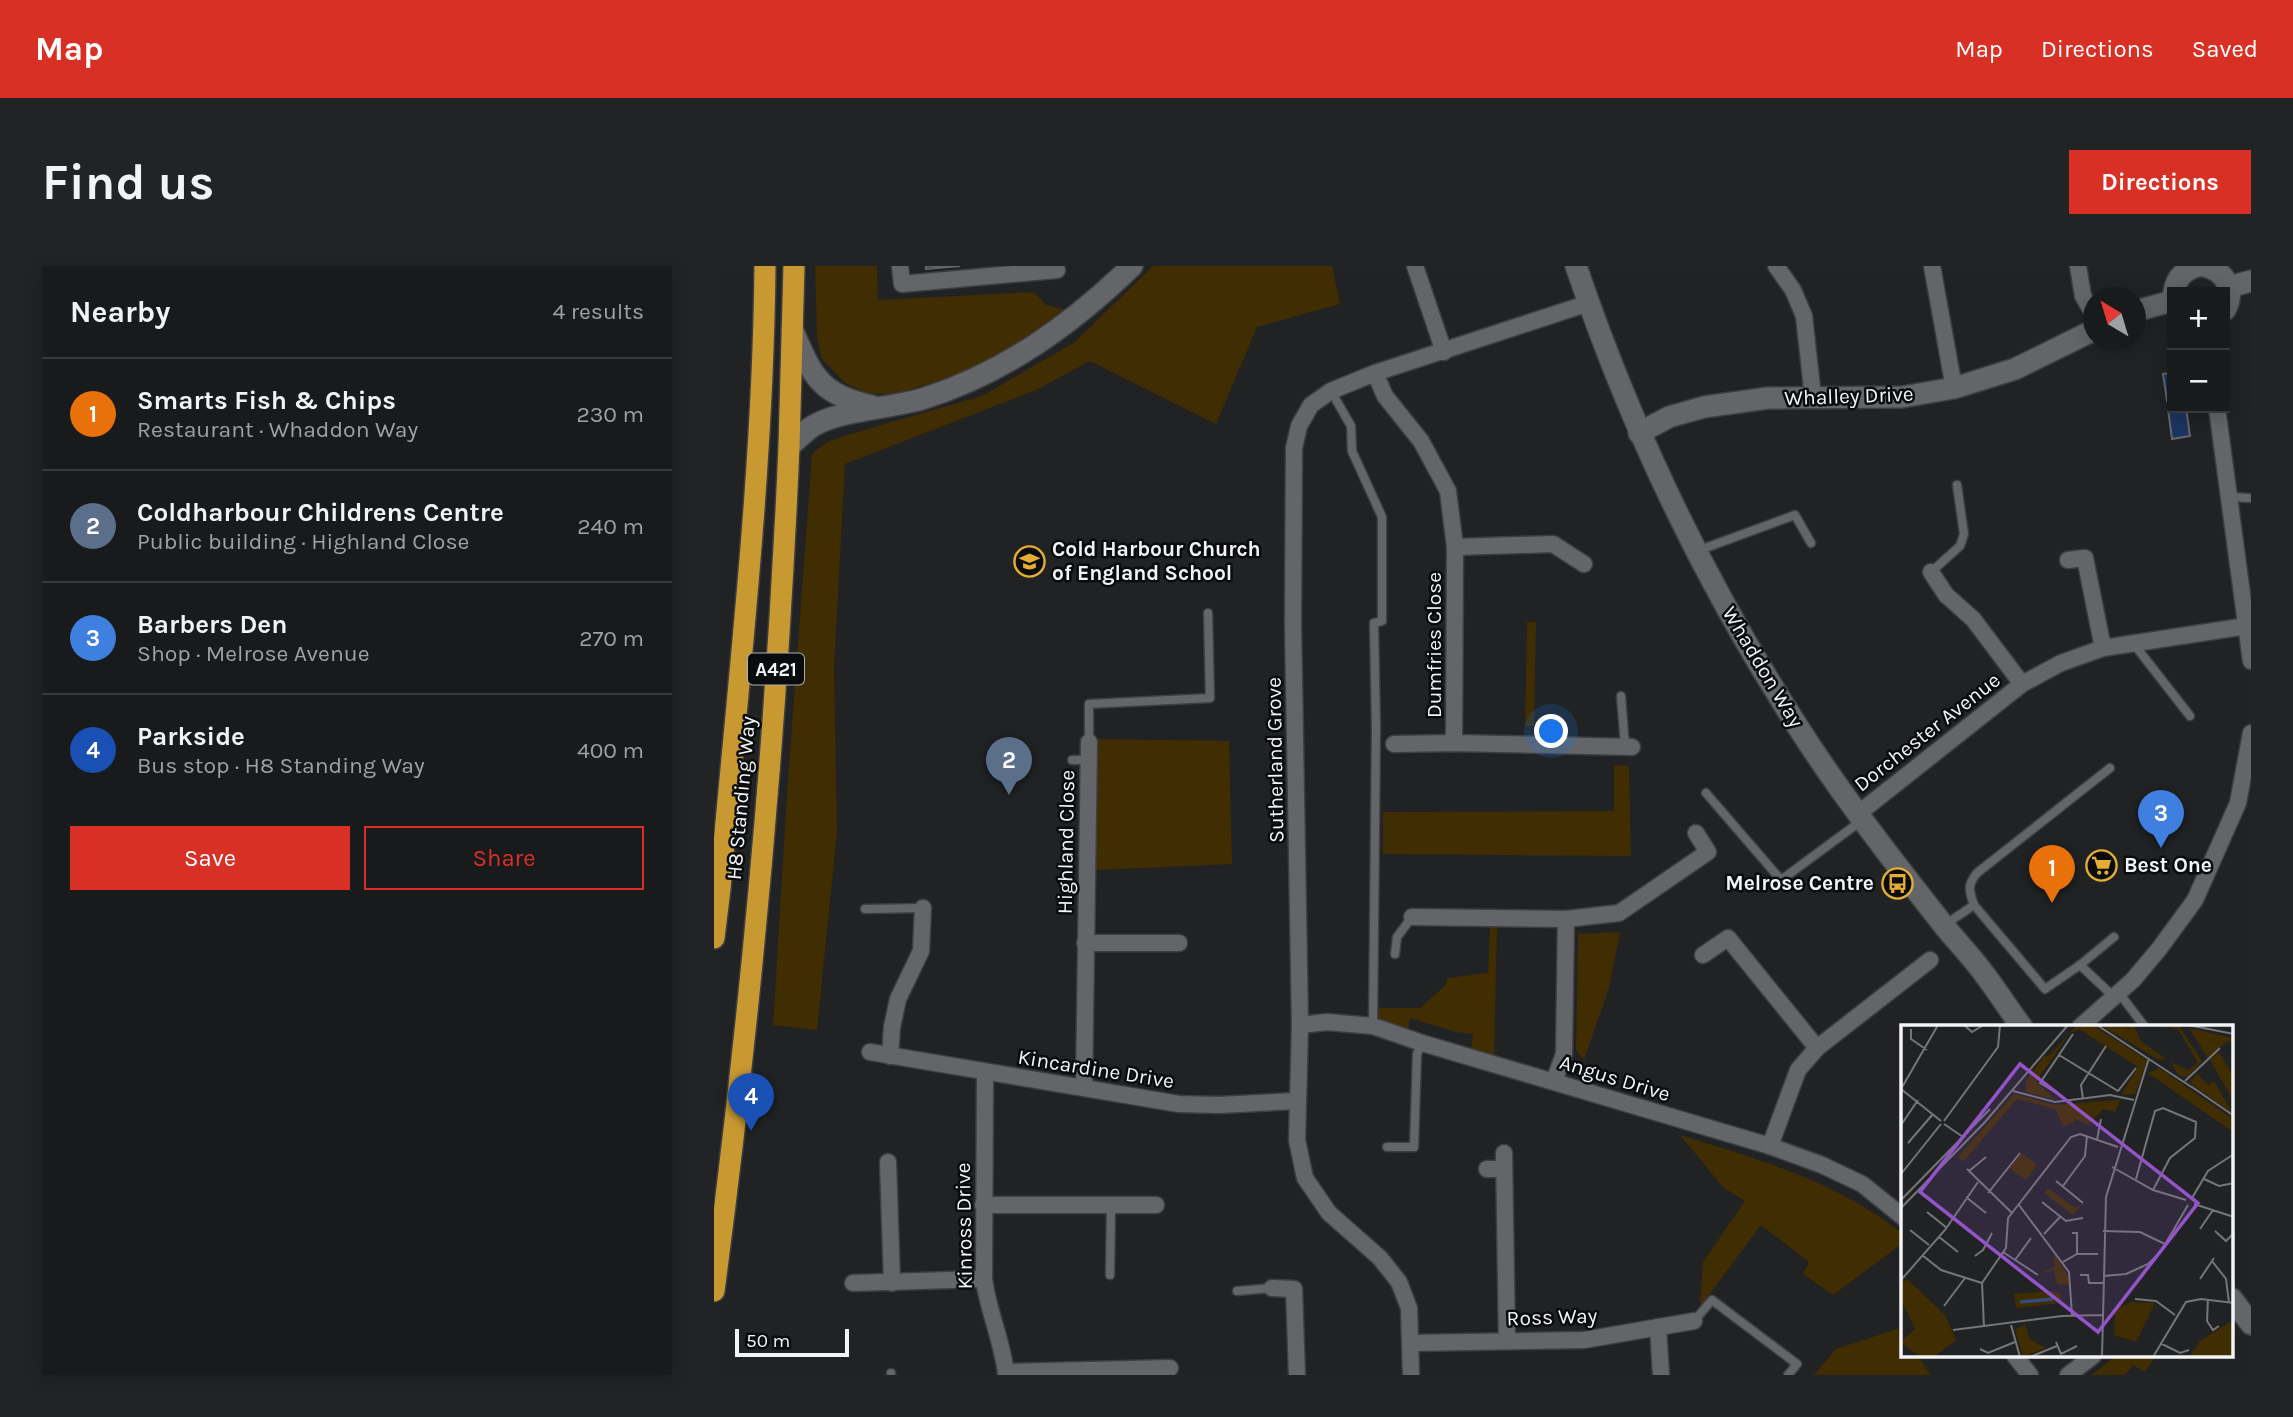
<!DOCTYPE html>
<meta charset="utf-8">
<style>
body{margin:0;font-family:Karla,sans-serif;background:#212324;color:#f1f3f6}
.controls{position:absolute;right:21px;top:21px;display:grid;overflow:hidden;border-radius:0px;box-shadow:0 4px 18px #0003}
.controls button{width:63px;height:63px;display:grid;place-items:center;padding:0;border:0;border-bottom:2px solid #36383a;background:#181a1b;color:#f1f3f6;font:35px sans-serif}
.compass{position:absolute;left:1369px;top:21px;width:63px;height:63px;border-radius:50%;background:#181a1b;box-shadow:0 4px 18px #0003;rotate:322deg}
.scale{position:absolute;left:21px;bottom:18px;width:114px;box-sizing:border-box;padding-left:7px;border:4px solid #f3f4f6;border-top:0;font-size:19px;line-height:24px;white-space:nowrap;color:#f3f4f6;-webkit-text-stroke:5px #0a0b0c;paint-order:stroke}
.you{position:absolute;left:838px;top:466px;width:24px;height:24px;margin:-18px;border:5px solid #fff;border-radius:50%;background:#1a73e8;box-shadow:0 0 0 10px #1a73e833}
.badge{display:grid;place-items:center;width:46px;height:46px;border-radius:50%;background:#d93025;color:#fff;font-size:23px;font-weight:700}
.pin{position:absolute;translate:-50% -58px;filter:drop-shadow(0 2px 4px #0008)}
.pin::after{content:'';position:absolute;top:37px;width:24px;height:21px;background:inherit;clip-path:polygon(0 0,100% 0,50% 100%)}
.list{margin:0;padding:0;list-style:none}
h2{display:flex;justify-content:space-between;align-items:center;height:91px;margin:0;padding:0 28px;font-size:30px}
h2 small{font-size:23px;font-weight:400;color:#9fa1a3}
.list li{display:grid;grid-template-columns:46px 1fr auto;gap:21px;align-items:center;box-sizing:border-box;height:112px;padding:0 28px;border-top:2px solid #36383a}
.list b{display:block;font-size:26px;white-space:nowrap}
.list p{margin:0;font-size:23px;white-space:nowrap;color:#9fa1a3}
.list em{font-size:23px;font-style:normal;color:#9fa1a3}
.actions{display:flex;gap:14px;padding:21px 28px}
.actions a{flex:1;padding:16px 0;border:2px solid #d93025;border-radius:0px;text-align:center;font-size:24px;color:#d93025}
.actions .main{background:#d93025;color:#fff}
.map{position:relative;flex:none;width:1537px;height:1109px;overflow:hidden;border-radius:0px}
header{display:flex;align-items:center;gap:42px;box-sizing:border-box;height:98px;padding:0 35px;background:#d93025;color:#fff}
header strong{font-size:33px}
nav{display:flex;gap:38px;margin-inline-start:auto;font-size:24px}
.intro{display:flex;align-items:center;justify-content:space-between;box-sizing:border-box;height:168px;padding:0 42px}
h1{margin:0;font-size:49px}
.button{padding:18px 32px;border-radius:0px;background:#d93025;color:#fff;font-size:24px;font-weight:700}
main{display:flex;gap:42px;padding:0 42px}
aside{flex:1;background:#181a1b;border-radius:0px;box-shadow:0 4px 18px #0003}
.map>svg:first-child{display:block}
.green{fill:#402d01}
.building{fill:#1c3461;stroke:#65666a;stroke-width:2}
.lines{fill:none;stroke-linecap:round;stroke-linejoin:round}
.lane-casing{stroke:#3d3e40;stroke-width:11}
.street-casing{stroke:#3d3e40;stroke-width:19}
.secondary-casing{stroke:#3d3e40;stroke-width:24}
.highway-casing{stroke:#3d3e40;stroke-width:24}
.lane{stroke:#636568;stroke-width:8}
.street{stroke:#636568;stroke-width:16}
.secondary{stroke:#636568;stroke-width:21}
.highway{stroke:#c89931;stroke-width:21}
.labels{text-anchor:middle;stroke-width:5;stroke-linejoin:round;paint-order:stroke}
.shield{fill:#0a0b0c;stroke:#adaeb0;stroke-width:2}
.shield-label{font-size:19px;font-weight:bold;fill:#f3f4f6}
.street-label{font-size:21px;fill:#f3f4f6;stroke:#0a0b0c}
.poi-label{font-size:21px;font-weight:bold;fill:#f3f4f6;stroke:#0a0b0c;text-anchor:start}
.inset-river{fill:none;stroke:#324c7c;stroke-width:3.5}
.inset-road{fill:none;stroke:#747678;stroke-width:2}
.view{fill:#9354ca;fill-opacity:0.15;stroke:#9354ca;stroke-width:3.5}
.inset-edge{fill:none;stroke:#f3f4f6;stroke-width:3.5}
</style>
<header>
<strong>Map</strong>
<nav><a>Map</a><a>Directions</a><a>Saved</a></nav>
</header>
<div class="intro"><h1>Find us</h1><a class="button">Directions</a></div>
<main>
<aside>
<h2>Nearby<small>4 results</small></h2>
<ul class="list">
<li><span class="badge" style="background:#e8710a">1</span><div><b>Smarts Fish &amp; Chips</b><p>Restaurant · Whaddon Way</p></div><em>230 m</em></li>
<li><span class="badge" style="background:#5c6f8a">2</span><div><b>Coldharbour Childrens Centre</b><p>Public building · Highland Close</p></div><em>240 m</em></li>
<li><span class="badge" style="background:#3f7fe0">3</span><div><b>Barbers Den</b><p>Shop · Melrose Avenue</p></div><em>270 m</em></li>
<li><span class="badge" style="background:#1a4fb4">4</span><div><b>Parkside</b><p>Bus stop · H8 Standing Way</p></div><em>400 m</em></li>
</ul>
<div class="actions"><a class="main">Save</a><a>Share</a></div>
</aside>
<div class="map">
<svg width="1537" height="1109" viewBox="0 0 1537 1109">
<rect width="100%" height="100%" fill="#202224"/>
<g class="green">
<polygon points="101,0 163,0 164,34 320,26 332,39 348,43 349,47 290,87 243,109 181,128 151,127 130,116 108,93 103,71"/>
<polygon points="439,0 618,0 626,38 543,61 502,158 376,95 322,124 131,198 120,401 123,566 103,764 59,759 74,513 98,188 113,176 136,168 268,130 361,76"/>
<polygon points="813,356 822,356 820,460 811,460"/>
<polygon points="382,473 515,475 518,598 382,604"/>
<polygon points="900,499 915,500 917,590 669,588 669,546 900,545"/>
<polygon points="776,661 783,661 780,789 757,782 759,768 742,766 696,752 694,763 664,755 665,742 706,742 731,720 734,712 774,707"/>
<polygon points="906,666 895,722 870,794 862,784 864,668"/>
<path d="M966 869C1045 893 1124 916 1189 968V977L1119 1029 1089 1008 1095 996 1047 959 986 1041 989 996 1031 935 1009 921Z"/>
<polygon points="1186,1062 1189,1067 1189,1090 1204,1090 1217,1109 1100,1109 1122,1083"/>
<polygon points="1401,1090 1441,1090 1441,1091 1431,1106 1419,1099 1411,1109 1378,1109"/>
</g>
<g class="building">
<polygon points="212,0 246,0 212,3"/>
<polygon points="1458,107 1458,135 1453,135 1449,108"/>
<polygon points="1472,142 1476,170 1458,173 1454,143"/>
</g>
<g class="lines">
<defs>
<g id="lane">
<polyline points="617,125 637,160 638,185 668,251 668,355 660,357 662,463 659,760"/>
<polyline points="1515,231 1537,232"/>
<polyline points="983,285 1081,249 1097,277"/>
<polyline points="1217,306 1246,280 1250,268 1243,219"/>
<polyline points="1419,377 1476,450"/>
<polyline points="907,430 911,480"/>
<polyline points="375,476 375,438 496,432 494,347"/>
<polyline points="358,494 374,494"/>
<path d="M1396 502 1263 607C1253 619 1255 625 1260 639L1331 723 1366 699 1400 671"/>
<polyline points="992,527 1067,614 1147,555"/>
<polyline points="151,643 209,642"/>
<polyline points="1232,658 1260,639"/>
<polyline points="681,688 683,671 698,651"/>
<polyline points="1366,699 1400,731"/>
<polyline points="1405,727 1431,761"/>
<polyline points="673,881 700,881 703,788 708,777"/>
<polyline points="396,1009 397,939"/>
<polyline points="523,1025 558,1022"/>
<polyline points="980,1055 998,1034 1083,1098 1074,1109"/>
<polyline points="177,1109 177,1107"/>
</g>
<g id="street">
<polyline points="186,0 188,18 343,4"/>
<polyline points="701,0 730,86"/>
<polyline points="1062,0 1079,24 1090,50 1099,131"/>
<polyline points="1218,0 1240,122"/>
<polyline points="1364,0 1369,30 1380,49"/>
<polyline points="661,107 671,130 707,175 734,225 741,281 740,477"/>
<polyline points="1503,142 1537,395"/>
<polyline points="741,281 839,278 870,298"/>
<polyline points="1354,294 1371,292 1389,382"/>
<polyline points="1217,306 1232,329 1259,353 1308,418"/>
<polyline points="680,478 740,477 918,481"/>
<polyline points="1145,547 1308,418 1347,397 1389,382 1533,360"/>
<polyline points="698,651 852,653 905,647 994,586 982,567"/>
<polyline points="371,677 465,677"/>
<polyline points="989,689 1014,672 1103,782"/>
<polyline points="586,759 613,756 659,760 708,777 1056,880 1108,899 1148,918 1189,951"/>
<polyline points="1366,761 1419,714 1445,683 1481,634 1524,537 1537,467"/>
<polyline points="156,786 465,838 505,839 582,835"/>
<polyline points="176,790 178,761 184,733 207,685 209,642"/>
<path d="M271 807 270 1013C274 1046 289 1076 292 1109"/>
<polyline points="840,815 850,788 852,653"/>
<polyline points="370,822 375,476"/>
<polyline points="1056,880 1084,804 1103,782 1216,694"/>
<polyline points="790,887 793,1075"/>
<polyline points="174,896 178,1017"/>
<polyline points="773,903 790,903"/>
<polyline points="269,939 442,939"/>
<polyline points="139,1017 270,1013"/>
<polyline points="558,1022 580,1023 583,1109"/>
<polyline points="944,1061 947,1109"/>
<polyline points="697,1077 870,1074 980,1055"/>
<polyline points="1301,1090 1316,1109"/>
<polyline points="292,1106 456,1102"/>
<polyline points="697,1109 695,1042 685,1016 666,992 615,947 591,912 583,874 586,759 579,359 580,182 585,160 597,139 617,125 661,107 875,37"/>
<polyline points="1354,1109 1379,1090"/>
</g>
<g id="secondary">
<path d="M862 0C917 162 991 317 1084 461 1128 530 1180 596 1231 661 1244 677 1259 692 1271 709 1284 726 1295 744 1308 761"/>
<path d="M1489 0C1511 4 1522 24 1511 44"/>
<polyline points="1515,21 1537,15"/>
<path d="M1460 26C1462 12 1470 4 1484 0"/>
<polyline points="1422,45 1458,35"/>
<path d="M78 63C98 109 105 129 158 140"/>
<polyline points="925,167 955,151 990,141 1054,132 1188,131 1240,122 1301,103 1380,64"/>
<path d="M75 180C83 174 91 165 99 160 126 144 177 142 208 133 289 108 357 59 418 0"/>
<polyline points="1518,1033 1537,1058"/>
</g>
<g id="highway">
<path d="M0 672 6 623C24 416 49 208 51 0"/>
<path d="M0 1025C37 745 63 462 75 180 77 120 78 60 80 0"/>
</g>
</defs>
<use href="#lane" class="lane-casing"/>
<use href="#street" class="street-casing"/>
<use href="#secondary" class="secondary-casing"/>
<use href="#highway" class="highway-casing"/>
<use href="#lane" class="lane"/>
<use href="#street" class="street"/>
<use href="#secondary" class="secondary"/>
<use href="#highway" class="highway"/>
</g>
<defs>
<symbol id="school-ring" viewBox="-11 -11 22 22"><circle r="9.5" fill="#0a0b0c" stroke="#e4ae35" stroke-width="1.5"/><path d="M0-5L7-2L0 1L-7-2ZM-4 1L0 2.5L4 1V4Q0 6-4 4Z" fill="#e4ae35"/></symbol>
<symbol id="supermarket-ring" viewBox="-11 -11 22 22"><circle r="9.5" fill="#0a0b0c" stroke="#e4ae35" stroke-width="1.5"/><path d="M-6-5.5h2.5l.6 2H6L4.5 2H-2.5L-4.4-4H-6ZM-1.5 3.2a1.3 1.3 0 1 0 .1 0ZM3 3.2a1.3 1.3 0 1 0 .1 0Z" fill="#e4ae35"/></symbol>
<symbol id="bus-ring" viewBox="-11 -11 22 22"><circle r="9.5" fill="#0a0b0c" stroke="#e4ae35" stroke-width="1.5"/><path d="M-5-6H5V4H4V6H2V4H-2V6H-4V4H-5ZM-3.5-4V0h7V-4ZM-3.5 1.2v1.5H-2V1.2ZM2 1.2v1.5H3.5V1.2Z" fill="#e4ae35"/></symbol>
</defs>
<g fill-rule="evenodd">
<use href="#school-ring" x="298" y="278" width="35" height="35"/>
<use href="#supermarket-ring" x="1370" y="582" width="35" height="35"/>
<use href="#bus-ring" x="1166" y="600" width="35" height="35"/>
</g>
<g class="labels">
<rect class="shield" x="34" y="387.5" width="56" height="31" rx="5"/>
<g class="shield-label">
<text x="62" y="410">A421</text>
</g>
<g class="street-label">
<text transform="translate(1135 130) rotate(-2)" y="7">Whalley Drive</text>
<text transform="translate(720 379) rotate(-90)" y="7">Dumfries Close</text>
<text transform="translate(1049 401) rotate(59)" y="7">Whaddon Way</text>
<text transform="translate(1213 466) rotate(-38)" y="7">Dorchester Avenue</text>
<text transform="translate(561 494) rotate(-91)" y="7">Sutherland Grove</text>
<text transform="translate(27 532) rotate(-85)" y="7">H8 Standing Way</text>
<text transform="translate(352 576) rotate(-89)" y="7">Highland Close</text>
<text transform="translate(382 803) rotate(9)" y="7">Kincardine Drive</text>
<text transform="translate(901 812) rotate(17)" y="7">Angus Drive</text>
<text transform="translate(250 960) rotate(-91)" y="7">Kinross Drive</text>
<text transform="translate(838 1051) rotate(-2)" y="7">Ross Way</text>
</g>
<g class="poi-label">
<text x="338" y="290">Cold Harbour Church<tspan x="338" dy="24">of England School</tspan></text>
<text x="1410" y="606">Best One</text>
<text x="1160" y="624" text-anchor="end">Melrose Centre</text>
</g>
</g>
<g transform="translate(1187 759)">
<rect width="332" height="332" fill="#202224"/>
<path d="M176 0H191L246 35 234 69 220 70 237 42 178 4 169 8 135 57 155 75 125 67V56L143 31 149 30ZM200 0H223L230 6 226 0H233L240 16 265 34 258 35ZM256 0 278 1 301 36 286 52 277 50 270 37 287 45 297 38 277 4ZM288 3 332 13V17L326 16 307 33ZM318 27 332 51V75L309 35ZM258 43 332 94V107L247 48ZM296 48 307 60 313 56 332 89 289 58ZM113 69 154 80 227 74 219 75 214 87 202 84 188 100 176 95 163 102 154 84 116 74 62 137 57 132ZM121 128 136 140 125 155 109 143ZM147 163 174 183 180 180 172 190 143 168ZM152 227 166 249 169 260 156 259 153 245 139 249 154 241ZM6 254 44 290 55 315 33 332H19L0 317 14 304 0 275V258ZM151 266 160 269V278L115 283 113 269ZM230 277 254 278 235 317 213 310 214 284ZM332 295V332H288L299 316ZM124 300 129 314 145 323 122 332 114 304Z" fill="#402d01"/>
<path class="inset-river" d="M119 277 152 274"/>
<path class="inset-road" d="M63 0 71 7 81 1M196 0 292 63M287 0 333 9M10 4V14L26 25M172 9 158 30 217 66 235 43M158 30 139 58 159 70M284 56 319 23M291 62 333 91M0 64 37 0M0 64 40 96M112 66 154 77 209 70 233 75M182 74 180 60 205 21M43 96 97 22 99 0M43 99 62 112M0 100 17 75M196 115 200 94M7 118 32 89M211 142 252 165 285 175M66 144 111 188M68 146 85 132M0 149 40 99M235 154 254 86 262 83 295 97 294 113 269 133 252 165M303 154 318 161 333 158M155 156 182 178M162 161 184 131 186 111M87 168 119 128M65 172 85 188M291 173 307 146 333 129M0 175 89 84M141 177 165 196 182 193M293 179 333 192M118 180 168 247 171 290M0 183 84 97 167 0M26 187 46 203M53 193 72 208M299 204 312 185M9 205 28 220M202 206 239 207 264 219M314 206 325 216 333 208M171 208H176V229M143 209 159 192M38 212 57 227M102 227 137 250M21 230 40 245 81 258M74 231 82 225 91 208M114 235 130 213M311 236 325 254 328 278M162 237 176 229H197M179 250H187L188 258H202M202 251 225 249 247 239 259 228 287 180M299 254 313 233M0 255 44 205 77 157M81 258 105 223 107 193 170 112 179 109 217 122M81 258 83 302M234 274 255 276 274 290M307 274 306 296 312 305 318 301M43 281 64 253M110 300 119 332M52 305 161 291 202 290M155 317 160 329 176 321M259 318 279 328 288 325M79 324 87 328 114 317M129 332 156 321M201 332 205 172 248 33M252 332 285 277 300 274 333 278"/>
<path class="view" d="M119 39 297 178 197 307 19 167Z"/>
<rect width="332" height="332" class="inset-edge"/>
</g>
</svg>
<div class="controls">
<button>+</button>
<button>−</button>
</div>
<svg class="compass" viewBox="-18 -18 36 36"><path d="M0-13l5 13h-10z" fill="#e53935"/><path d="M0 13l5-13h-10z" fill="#9fa1a3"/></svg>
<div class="scale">50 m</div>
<div class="you"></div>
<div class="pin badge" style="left:1338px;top:637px;background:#e8710a">1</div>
<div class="pin badge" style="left:295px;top:529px;background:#5c6f8a">2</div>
<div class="pin badge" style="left:1447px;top:582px;background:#3f7fe0">3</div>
<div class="pin badge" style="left:37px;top:865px;background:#1a4fb4">4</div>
</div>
</main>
